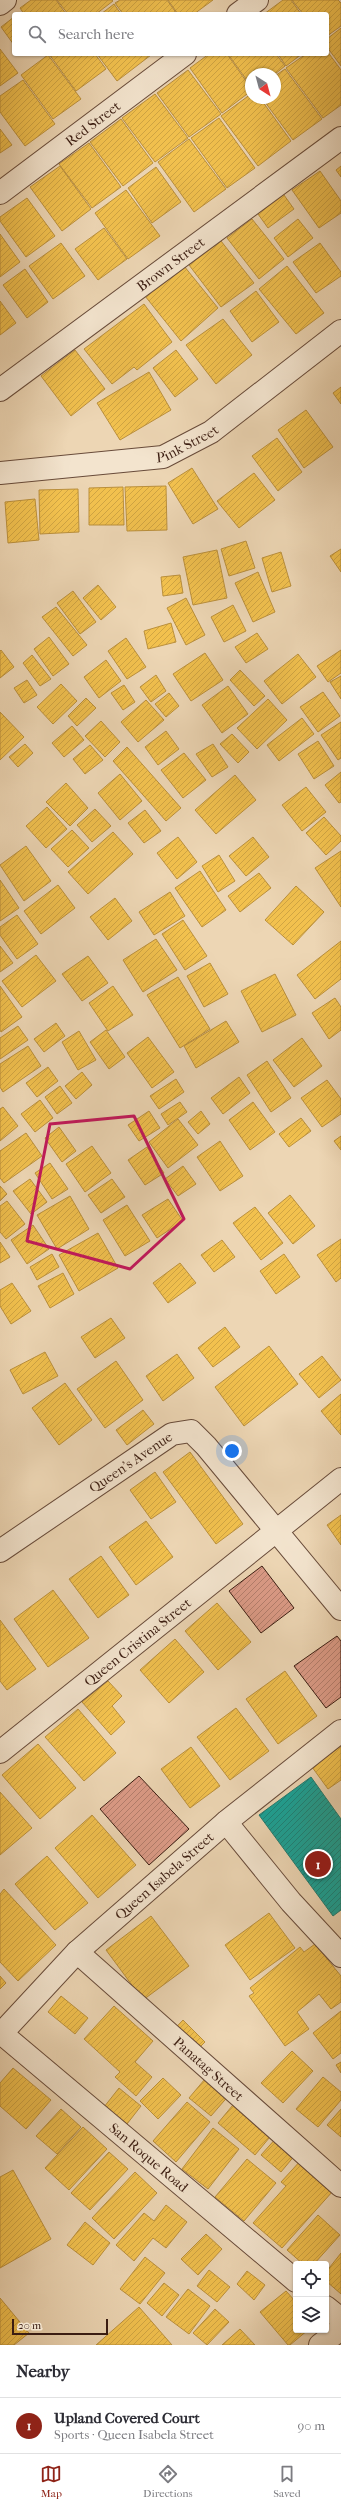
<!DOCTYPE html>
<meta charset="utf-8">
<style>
body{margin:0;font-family:"IM FELL French Canon",serif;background:#f7f7f7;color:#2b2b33}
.controls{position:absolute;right:12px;bottom:12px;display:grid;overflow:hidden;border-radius:4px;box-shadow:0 1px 3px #0004}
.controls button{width:36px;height:36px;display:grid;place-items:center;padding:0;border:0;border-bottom:1px solid #e1e1e2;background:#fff;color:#2b2b33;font:20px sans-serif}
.compass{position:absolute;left:245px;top:68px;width:36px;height:36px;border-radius:50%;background:#fff;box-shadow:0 1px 3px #0004;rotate:144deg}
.scale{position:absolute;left:12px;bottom:10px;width:96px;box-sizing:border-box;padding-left:4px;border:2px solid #3b1d12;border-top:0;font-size:11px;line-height:14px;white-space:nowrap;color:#3b1d12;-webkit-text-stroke:3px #f3e4ce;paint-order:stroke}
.you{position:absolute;left:232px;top:1451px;width:14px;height:14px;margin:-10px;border:3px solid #fff;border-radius:50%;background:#1a73e8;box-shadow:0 0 0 6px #1a73e833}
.badge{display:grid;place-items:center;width:26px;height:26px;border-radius:50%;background:#8f2418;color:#fff;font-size:13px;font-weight:700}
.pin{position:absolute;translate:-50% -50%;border:2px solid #fff;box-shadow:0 1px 4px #0006}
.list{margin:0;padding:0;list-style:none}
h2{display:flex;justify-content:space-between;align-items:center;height:52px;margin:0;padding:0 16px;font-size:17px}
h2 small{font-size:13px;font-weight:400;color:#7c7c81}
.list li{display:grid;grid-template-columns:26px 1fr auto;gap:12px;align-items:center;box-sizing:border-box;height:56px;padding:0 16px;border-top:1px solid #e1e1e2}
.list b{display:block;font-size:15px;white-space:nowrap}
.list p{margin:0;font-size:13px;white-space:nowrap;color:#7c7c81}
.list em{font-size:13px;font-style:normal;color:#7c7c81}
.icon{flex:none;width:22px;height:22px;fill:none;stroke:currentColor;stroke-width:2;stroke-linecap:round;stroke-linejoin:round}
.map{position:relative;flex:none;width:341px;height:2345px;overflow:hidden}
.search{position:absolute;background:#fff;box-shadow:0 1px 3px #0004;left:12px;right:12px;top:12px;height:44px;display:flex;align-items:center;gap:10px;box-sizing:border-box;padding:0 14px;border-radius:4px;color:#7c7c81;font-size:15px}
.sheet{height:108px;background:#fff}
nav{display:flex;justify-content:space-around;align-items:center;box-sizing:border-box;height:56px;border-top:1px solid #e1e1e2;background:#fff;font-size:11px;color:#7c7c81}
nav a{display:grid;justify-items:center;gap:2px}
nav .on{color:#8f2418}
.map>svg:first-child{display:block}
.homes{fill:url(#homes-hatch);stroke:#bb903c}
.public{fill:url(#public-hatch);stroke:#227b70}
.building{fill:url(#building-hatch);stroke:#3b1d12}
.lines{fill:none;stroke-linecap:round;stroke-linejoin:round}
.street-casing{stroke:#684b3a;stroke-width:24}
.street{stroke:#f3e4ce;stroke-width:22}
.marked{fill:none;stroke:#c2185b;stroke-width:3;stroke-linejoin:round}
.labels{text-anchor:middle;stroke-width:4;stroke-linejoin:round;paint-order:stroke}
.street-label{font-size:14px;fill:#3b1d12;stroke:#f3e4ce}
</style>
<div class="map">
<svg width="341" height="2345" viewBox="0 0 341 2345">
<defs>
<pattern id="homes-hatch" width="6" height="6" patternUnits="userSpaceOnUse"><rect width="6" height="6" fill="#f2c14e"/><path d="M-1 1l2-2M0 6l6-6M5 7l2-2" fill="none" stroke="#d0a543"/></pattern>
<pattern id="public-hatch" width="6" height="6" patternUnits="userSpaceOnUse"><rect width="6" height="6" fill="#17a398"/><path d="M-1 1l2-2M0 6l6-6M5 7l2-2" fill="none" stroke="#16847b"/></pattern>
<pattern id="building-hatch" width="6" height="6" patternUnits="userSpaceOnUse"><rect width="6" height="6" fill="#dc9b87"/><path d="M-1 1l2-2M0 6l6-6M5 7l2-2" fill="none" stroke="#b47e6d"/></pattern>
</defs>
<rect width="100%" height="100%" fill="#edd6b4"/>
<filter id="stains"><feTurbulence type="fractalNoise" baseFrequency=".005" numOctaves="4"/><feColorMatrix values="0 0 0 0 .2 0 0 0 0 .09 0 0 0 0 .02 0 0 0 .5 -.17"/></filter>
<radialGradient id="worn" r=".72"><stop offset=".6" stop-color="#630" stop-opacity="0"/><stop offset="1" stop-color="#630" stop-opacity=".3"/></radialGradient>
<g class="homes">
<polygon points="31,0 56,0 66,14 24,14 20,8"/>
<polygon points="57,0 112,0 113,1 96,14 68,14"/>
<polygon points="120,0 167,0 177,14 123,14 115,3"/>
<polygon points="168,0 213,0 194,14 178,14"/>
<polygon points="283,0 291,0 301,14 264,14"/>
<polygon points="292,0 338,0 341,3 341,26 327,36 327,14 303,14"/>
<polygon points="114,4 121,14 101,14"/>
<polygon points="14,17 14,45 1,27"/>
<polygon points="341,28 341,66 327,47 327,39"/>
<polygon points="0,49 18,73 0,86"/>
<polygon points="327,51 341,70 341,105 323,118 286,68 306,54 327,54"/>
<polygon points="49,54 95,54 106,69 76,91"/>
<polygon points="97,54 150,54 151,55 117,81"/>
<polygon points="209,54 227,54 251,88 251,91 222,113 190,68"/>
<polygon points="228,54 276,54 285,66 275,74 251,74 251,86"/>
<polygon points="278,54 302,54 286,66"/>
<polygon points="48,55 81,99 53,119 21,75"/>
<polygon points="285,69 322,119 293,140 262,98 275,98 275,76"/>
<polygon points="188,70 221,114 189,137 157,93"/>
<polygon points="23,80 55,124 25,146 0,112 0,96"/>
<polygon points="155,94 188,138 155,162 122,118"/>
<polygon points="251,94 251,98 260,98 291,141 258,166 221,116"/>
<polygon points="219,118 255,168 227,188 191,138"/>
<polygon points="121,119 153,163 123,186 90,142"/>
<polygon points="0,129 12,145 0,153"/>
<polygon points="189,139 226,189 194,212 158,162"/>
<polygon points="89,143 121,187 92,208 59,164"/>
<polygon points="60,166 91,209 62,231 30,187"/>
<polygon points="341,166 341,177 336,170"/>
<polygon points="156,167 181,202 152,223 128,188"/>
<polygon points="320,171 341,201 341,213 319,228 292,190"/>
<polygon points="279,188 294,209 268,228 253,207"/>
<polygon points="126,190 160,236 128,259 95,213"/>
<polygon points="27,198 55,236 26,257 0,221 0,217"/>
<polygon points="252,219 284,259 259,279 227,238"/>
<polygon points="298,219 313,238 288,257 274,238"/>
<polygon points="104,228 127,259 98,280 75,249"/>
<polygon points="0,234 20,262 0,277"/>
<polygon points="221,241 254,283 221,307 189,265"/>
<polygon points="61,243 85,276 53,299 29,266"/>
<polygon points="320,243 341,272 341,276 316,293 293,262"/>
<polygon points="184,266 218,308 181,341 145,296"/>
<polygon points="287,266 324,313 296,334 259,289"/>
<polygon points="25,269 48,302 27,318 3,285"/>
<polygon points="256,291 279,322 252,342 230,311"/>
<polygon points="0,301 16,323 0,335"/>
<polygon points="144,304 172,342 137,370 134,367 112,384 84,349"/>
<polygon points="223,319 252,355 216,384 186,345"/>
<polygon points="75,350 105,389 71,416 41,376"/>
<polygon points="176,350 198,379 175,397 153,368"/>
<polygon points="149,372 171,410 120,440 97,403"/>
<polygon points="341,387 341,404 333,393"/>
<polygon points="306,410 333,447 304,468 278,430"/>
<polygon points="277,438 302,472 278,491 252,456"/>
<polygon points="192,468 218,509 193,524 168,483"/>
<polygon points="254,473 275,500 239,528 217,501"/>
<polygon points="166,486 167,530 127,531 125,487"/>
<polygon points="123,487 124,525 89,525 89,488"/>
<polygon points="78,489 79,532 40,534 39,490"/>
<polygon points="35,499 39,540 8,543 5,502"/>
<polygon points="246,541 255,568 229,576 221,549"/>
<polygon points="341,549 341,572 330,556"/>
<polygon points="217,550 227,598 193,605 183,557"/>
<polygon points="281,552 291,586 272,592 262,558"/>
<polygon points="258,572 275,612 253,622 235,583"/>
<polygon points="180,575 183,593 163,596 161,577"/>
<polygon points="98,585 116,607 101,620 83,598"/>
<polygon points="73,591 96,622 80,634 57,603"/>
<polygon points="186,598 205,635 186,645 167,608"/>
<polygon points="233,605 246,631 224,642 211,617"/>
<polygon points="56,607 87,645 73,656 42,617"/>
<polygon points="171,623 176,642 148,649 144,631"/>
<polygon points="257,633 268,649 246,663 235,647"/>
<polygon points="49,637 69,664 53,676 34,649"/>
<polygon points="126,638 146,667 127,679 108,651"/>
<polygon points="1,650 14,667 0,678 0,651"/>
<polygon points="341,650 341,673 328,682 317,666"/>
<polygon points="205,653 223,680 191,701 173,674"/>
<polygon points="298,654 316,677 282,704 264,681"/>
<polygon points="32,655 51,679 40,686 23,663"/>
<polygon points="106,660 121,681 99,698 84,677"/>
<polygon points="240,670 265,696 254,706 230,680"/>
<polygon points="156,675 166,691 151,702 140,687"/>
<polygon points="341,676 341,699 330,682"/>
<polygon points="27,680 37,695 24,703 14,688"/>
<polygon points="61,684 77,701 53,724 37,707"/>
<polygon points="124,685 135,702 123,710 111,693"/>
<polygon points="228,686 248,714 222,733 202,705"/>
<polygon points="323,692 340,716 318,732 300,707"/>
<polygon points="169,693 179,706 166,717 155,704"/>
<polygon points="86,698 96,708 77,726 68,716"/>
<polygon points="268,699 287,720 257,749 237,728"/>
<polygon points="146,700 164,720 138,742 121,722"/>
<polygon points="0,712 24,737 0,760"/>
<polygon points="302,718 314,734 279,761 267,745"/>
<polygon points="101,721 120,742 105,757 85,736"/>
<polygon points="341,722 341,758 338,760 321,735"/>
<polygon points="72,726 84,740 64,757 52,743"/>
<polygon points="166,731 179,749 158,765 145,747"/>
<polygon points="232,734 249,752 238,763 220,744"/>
<polygon points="318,741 334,766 314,779 298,754"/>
<polygon points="25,744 33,753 18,767 9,757"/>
<polygon points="213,744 228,767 212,777 196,754"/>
<polygon points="90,745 103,760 85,774 73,759"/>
<polygon points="127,747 181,808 166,821 113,761"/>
<polygon points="184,753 206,780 183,798 161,770"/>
<polygon points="341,772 341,802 339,803 325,785"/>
<polygon points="120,774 142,801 120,820 98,793"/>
<polygon points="235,775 256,800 216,834 195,810"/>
<polygon points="66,783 88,808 70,826 46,802"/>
<polygon points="306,787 326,812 302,831 282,805"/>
<polygon points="47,807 67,829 46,848 26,826"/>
<polygon points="95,809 111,826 92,842 77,825"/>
<polygon points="145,810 161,831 144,843 128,823"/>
<polygon points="324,817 341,836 341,841 326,855 306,833"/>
<polygon points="72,830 89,848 68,867 51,849"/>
<polygon points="113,832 133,854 88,894 68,872"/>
<polygon points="178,837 197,862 177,879 157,853"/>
<polygon points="253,837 269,857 246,876 229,856"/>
<polygon points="26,846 51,881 24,901 0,865"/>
<polygon points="341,851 341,907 315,868"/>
<polygon points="219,855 235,881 218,892 202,866"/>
<polygon points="200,871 226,910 202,927 175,888"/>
<polygon points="259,873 271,888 240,912 228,896"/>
<polygon points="0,880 19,908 0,921"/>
<polygon points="58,885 75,908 41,934 24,911"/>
<polygon points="296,886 324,912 293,945 265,920"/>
<polygon points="170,892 185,916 154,935 139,912"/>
<polygon points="115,898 132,921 108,940 90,917"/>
<polygon points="17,915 38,944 17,959 0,935 0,927"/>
<polygon points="183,920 207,956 185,970 162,934"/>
<polygon points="156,939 177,970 143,992 123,960"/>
<polygon points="341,941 341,979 315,999 297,975"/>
<polygon points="0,946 13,963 0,972"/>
<polygon points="36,955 56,981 22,1007 2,981"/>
<polygon points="88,956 108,983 82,1001 62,974"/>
<polygon points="210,963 228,994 204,1007 187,976"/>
<polygon points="275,974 296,1015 262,1032 241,991"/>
<polygon points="178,977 210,1029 180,1048 147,995"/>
<polygon points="0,986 22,1017 1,1032 0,1030"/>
<polygon points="113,986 133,1015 108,1031 89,1003"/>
<polygon points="335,998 341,1007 341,1030 329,1039 312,1013"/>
<polygon points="226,1021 239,1042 196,1068 184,1046"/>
<polygon points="56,1023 65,1036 44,1052 34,1039"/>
<polygon points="18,1026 28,1040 0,1059 0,1038"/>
<polygon points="106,1030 125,1057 109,1069 90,1042"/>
<polygon points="79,1031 96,1060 78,1070 62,1042"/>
<polygon points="148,1037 174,1072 152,1088 127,1053"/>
<polygon points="302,1038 322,1066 294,1087 273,1060"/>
<polygon points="28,1046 41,1066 3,1092 0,1087 0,1064"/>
<polygon points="267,1061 291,1098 271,1112 247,1075"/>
<polygon points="48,1067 58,1081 37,1097 26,1083"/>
<polygon points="82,1072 92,1085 76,1099 65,1086"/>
<polygon points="239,1077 250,1093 223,1114 211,1098"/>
<polygon points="176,1079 184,1092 159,1109 150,1096"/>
<polygon points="327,1080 341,1099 341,1114 322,1127 301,1098"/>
<polygon points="60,1086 72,1103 57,1114 45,1097"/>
<polygon points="40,1100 53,1118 35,1132 21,1114"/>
<polygon points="180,1102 187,1112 168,1125 161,1114"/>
<polygon points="253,1102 275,1132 250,1150 229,1120"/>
<polygon points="3,1107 18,1126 0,1141 0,1109"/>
<polygon points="149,1111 160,1128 139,1141 128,1125"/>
<polygon points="201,1111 210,1124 198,1134 188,1122"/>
<polygon points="301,1118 311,1131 289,1147 279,1134"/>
<polygon points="178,1119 198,1145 168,1168 149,1142"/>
<polygon points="59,1127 76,1151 62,1162 45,1138"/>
<polygon points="26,1133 42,1156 4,1183 0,1178 0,1151"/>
<polygon points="341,1136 341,1150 334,1141"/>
<polygon points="220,1141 243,1176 220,1191 197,1157"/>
<polygon points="92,1146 111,1173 85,1192 66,1164"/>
<polygon points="147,1147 164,1173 145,1185 128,1160"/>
<polygon points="50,1163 68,1189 52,1199 35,1173"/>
<polygon points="183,1166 196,1184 178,1196 165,1179"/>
<polygon points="30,1179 47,1202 31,1214 13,1191"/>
<polygon points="112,1179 125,1197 101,1213 88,1195"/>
<polygon points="0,1186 7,1194 0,1201"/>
<polygon points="290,1195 315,1226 293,1244 268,1213"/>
<polygon points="70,1196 89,1229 57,1249 37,1215"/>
<polygon points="168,1199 183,1221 157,1238 142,1215"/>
<polygon points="7,1201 25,1224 6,1239 0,1232 0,1206"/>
<polygon points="127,1205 150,1241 125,1256 103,1220"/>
<polygon points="255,1207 283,1243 261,1260 233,1223"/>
<polygon points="33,1225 49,1249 27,1264 11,1240"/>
<polygon points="98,1233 118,1268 79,1291 59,1255"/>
<polygon points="341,1239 341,1278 336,1282 317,1255"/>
<polygon points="222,1240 235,1257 214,1272 201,1255"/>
<polygon points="0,1242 10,1257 0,1263"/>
<polygon points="52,1254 59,1267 37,1280 30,1267"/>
<polygon points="284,1254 300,1277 276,1294 260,1271"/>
<polygon points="180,1263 196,1283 168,1303 153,1283"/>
<polygon points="63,1273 74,1294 50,1308 38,1286"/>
<polygon points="12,1283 31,1311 11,1324 0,1306 0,1290"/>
<polygon points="111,1318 125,1338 95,1358 81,1337"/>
<polygon points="225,1327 240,1347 213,1367 198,1348"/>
<polygon points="269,1346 298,1384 244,1426 215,1387"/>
<polygon points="45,1352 58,1376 23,1394 10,1370"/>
<polygon points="177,1354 194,1378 163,1401 146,1376"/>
<polygon points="322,1356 341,1380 319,1398 299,1374"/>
<polygon points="116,1361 143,1400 105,1428 77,1389"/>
<polygon points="65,1383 92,1420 59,1445 32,1408"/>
<polygon points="341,1394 341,1435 321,1411"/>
<polygon points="143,1410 154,1424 127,1445 116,1430"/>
<polygon points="190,1452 243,1524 216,1544 163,1472"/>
<polygon points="155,1472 176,1502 151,1519 130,1490"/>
<polygon points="341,1515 341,1545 327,1525"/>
<polygon points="146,1521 173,1557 136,1585 109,1547"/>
<polygon points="101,1556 129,1595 98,1618 69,1579"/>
<polygon points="53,1590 89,1638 48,1667 14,1619"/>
<polygon points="217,1603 251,1642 218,1670 185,1631"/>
<polygon points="0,1620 36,1669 7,1690 0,1681"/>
<polygon points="175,1639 204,1672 169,1703 140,1670"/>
<polygon points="285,1671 317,1716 278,1744 246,1699"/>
<polygon points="108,1681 122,1696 112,1706 125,1722 111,1735 82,1702"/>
<polygon points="236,1708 269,1751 230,1780 197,1737"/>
<polygon points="78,1709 116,1753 84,1781 45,1737"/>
<polygon points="38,1744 76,1788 40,1819 2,1775"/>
<polygon points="341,1746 341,1780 328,1789 312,1767"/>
<polygon points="191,1747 220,1786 190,1808 161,1769"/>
<polygon points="0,1792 32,1828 0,1855"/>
<polygon points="92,1815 136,1865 98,1898 55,1848"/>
<polygon points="47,1856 88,1903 55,1930 15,1884"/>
<polygon points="4,1889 56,1945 18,1981 0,1962 0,1894"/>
<polygon points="269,1913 295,1948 250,1980 225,1945"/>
<polygon points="151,1916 189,1966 143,2000 106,1950"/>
<polygon points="315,1944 341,1976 341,2002 331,2009 319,1994 297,2012 309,2029 285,2046 249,1996 254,1993 250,1988 300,1947 304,1952"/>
<polygon points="0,1976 6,1983 0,1989"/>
<polygon points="61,1996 88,2018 75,2034 48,2012"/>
<polygon points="114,2006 153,2041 135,2062 152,2077 136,2096 115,2077 120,2072 84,2039"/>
<polygon points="341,2011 341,2053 333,2059 313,2033"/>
<polygon points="183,2020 205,2042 186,2061 164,2040"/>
<polygon points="292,2051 313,2071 283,2103 261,2083"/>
<polygon points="341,2062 341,2073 336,2065"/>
<polygon points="215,2067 237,2086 211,2116 189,2098"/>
<polygon points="13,2068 51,2100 26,2129 0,2106 0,2083"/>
<polygon points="323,2077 341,2092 341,2100 318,2127 296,2109"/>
<polygon points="163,2078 181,2095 158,2119 140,2101"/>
<polygon points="119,2088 141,2106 127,2124 104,2107"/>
<polygon points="242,2094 279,2126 255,2155 218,2123"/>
<polygon points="187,2102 210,2122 176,2162 153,2141"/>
<polygon points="61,2109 81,2127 57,2154 36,2136"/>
<polygon points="341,2109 341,2137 327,2125"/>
<polygon points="83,2127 107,2149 69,2190 45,2168"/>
<polygon points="286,2127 305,2143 281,2172 261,2155"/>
<polygon points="213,2128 239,2149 208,2189 182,2169"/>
<polygon points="313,2147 341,2182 282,2248 253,2223 286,2186 281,2182"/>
<polygon points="109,2152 128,2169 90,2210 71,2193"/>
<polygon points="247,2159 276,2183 244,2221 215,2197"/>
<polygon points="13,2170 51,2239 0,2268 0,2177"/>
<polygon points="135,2172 157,2193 114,2239 92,2218"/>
<polygon points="166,2205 187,2222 166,2248 153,2238 134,2261 116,2245 144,2213 154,2221"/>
<polygon points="318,2215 340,2235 314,2264 303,2264 287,2250"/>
<polygon points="85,2222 110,2243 93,2265 67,2245"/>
<polygon points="206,2234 222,2249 198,2275 181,2259"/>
<polygon points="341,2253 341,2294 326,2281 326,2272"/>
<polygon points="145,2257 165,2273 140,2304 120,2289"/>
<polygon points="209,2270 230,2287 217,2302 197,2286"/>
<polygon points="247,2271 265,2285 254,2300 237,2284"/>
<polygon points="164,2283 179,2295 162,2316 147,2303"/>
<polygon points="188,2289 210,2306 189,2334 166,2317"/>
<polygon points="286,2291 296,2302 296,2330 308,2330 290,2345 288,2345 260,2312"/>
<polygon points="0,2298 29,2333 14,2345 0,2345"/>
<polygon points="139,2307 172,2345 96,2345"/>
<polygon points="215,2309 229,2322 207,2345 193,2333"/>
<polygon points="240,2329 255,2345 222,2345"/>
</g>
<polygon class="public" points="311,1777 341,1819 341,1910 333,1916 259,1815"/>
<g class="building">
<polygon points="262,1566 294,1608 261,1633 229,1591"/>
<polygon points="337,1636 341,1641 341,1697 326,1708 294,1666"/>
<polygon points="139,1776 189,1829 149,1865 100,1809"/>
</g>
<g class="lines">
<defs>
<g id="street">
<polyline points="0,4 5,0"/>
<polyline points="238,14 257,0"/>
<path id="s1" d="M0 193 185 54"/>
<path id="s2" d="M0 390 341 138"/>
<path id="s3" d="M0 473 163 457 211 432 341 331"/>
<path id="s4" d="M0 1551 172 1434 191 1431 206 1446 341 1609"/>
<path id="s5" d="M0 1752 341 1479"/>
<polyline points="226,1822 291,1902 341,1956"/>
<path id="s6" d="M77 1952 341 2186"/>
<path id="s7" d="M1 2033 296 2281"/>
<path id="s8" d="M0 2035 77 1952 226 1822 341 1731"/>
<polyline points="326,2307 341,2319"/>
<polyline points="320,2345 341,2329"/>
</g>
</defs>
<use href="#street" class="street-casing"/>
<use href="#street" class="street"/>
</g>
<path class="marked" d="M134 1116 184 1219 130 1269 27 1241 50 1124Z"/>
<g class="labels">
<g class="street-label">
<text dy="5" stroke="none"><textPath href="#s1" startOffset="116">Red Street</textPath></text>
<text dy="5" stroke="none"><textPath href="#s2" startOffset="212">Brown Street</textPath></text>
<text dy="5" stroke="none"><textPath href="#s3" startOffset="191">Pink Street</textPath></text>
<text dy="5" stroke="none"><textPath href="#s4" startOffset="158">Queen's Avenue</textPath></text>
<text dy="5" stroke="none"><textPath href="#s5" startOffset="176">Queen Cristina Street</textPath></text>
<text dy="5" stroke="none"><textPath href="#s8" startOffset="229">Queen Isabela Street</textPath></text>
<text dy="5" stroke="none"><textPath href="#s6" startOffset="176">Panatag Street</textPath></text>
<text dy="5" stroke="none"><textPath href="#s7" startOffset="193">San Roque Road</textPath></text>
</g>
</g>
<rect width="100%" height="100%" filter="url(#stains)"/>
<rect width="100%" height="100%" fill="url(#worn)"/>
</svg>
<div class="controls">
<button><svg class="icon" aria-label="locate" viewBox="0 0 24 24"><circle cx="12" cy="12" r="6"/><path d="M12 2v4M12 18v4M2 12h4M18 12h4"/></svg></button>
<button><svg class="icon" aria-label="layers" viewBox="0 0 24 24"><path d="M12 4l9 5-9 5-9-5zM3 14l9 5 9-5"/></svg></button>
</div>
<svg class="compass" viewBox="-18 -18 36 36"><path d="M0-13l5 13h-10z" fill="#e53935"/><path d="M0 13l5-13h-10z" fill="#7c7c81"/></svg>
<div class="scale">20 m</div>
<div class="you"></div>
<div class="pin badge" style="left:318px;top:1864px">1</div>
<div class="search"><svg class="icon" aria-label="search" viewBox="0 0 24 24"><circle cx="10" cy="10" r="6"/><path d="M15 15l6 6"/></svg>Search here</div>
</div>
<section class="sheet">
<h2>Nearby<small></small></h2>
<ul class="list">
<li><span class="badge">1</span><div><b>Upland Covered Court</b><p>Sports · Queen Isabela Street</p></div><em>90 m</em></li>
</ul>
</section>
<nav>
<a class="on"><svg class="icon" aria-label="map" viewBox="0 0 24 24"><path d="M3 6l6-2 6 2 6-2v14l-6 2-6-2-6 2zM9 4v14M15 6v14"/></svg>Map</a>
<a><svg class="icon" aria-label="directions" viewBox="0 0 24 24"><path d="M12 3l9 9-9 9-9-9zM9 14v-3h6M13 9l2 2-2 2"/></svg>Directions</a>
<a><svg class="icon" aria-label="saved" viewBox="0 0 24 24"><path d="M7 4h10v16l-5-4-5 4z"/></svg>Saved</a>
</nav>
